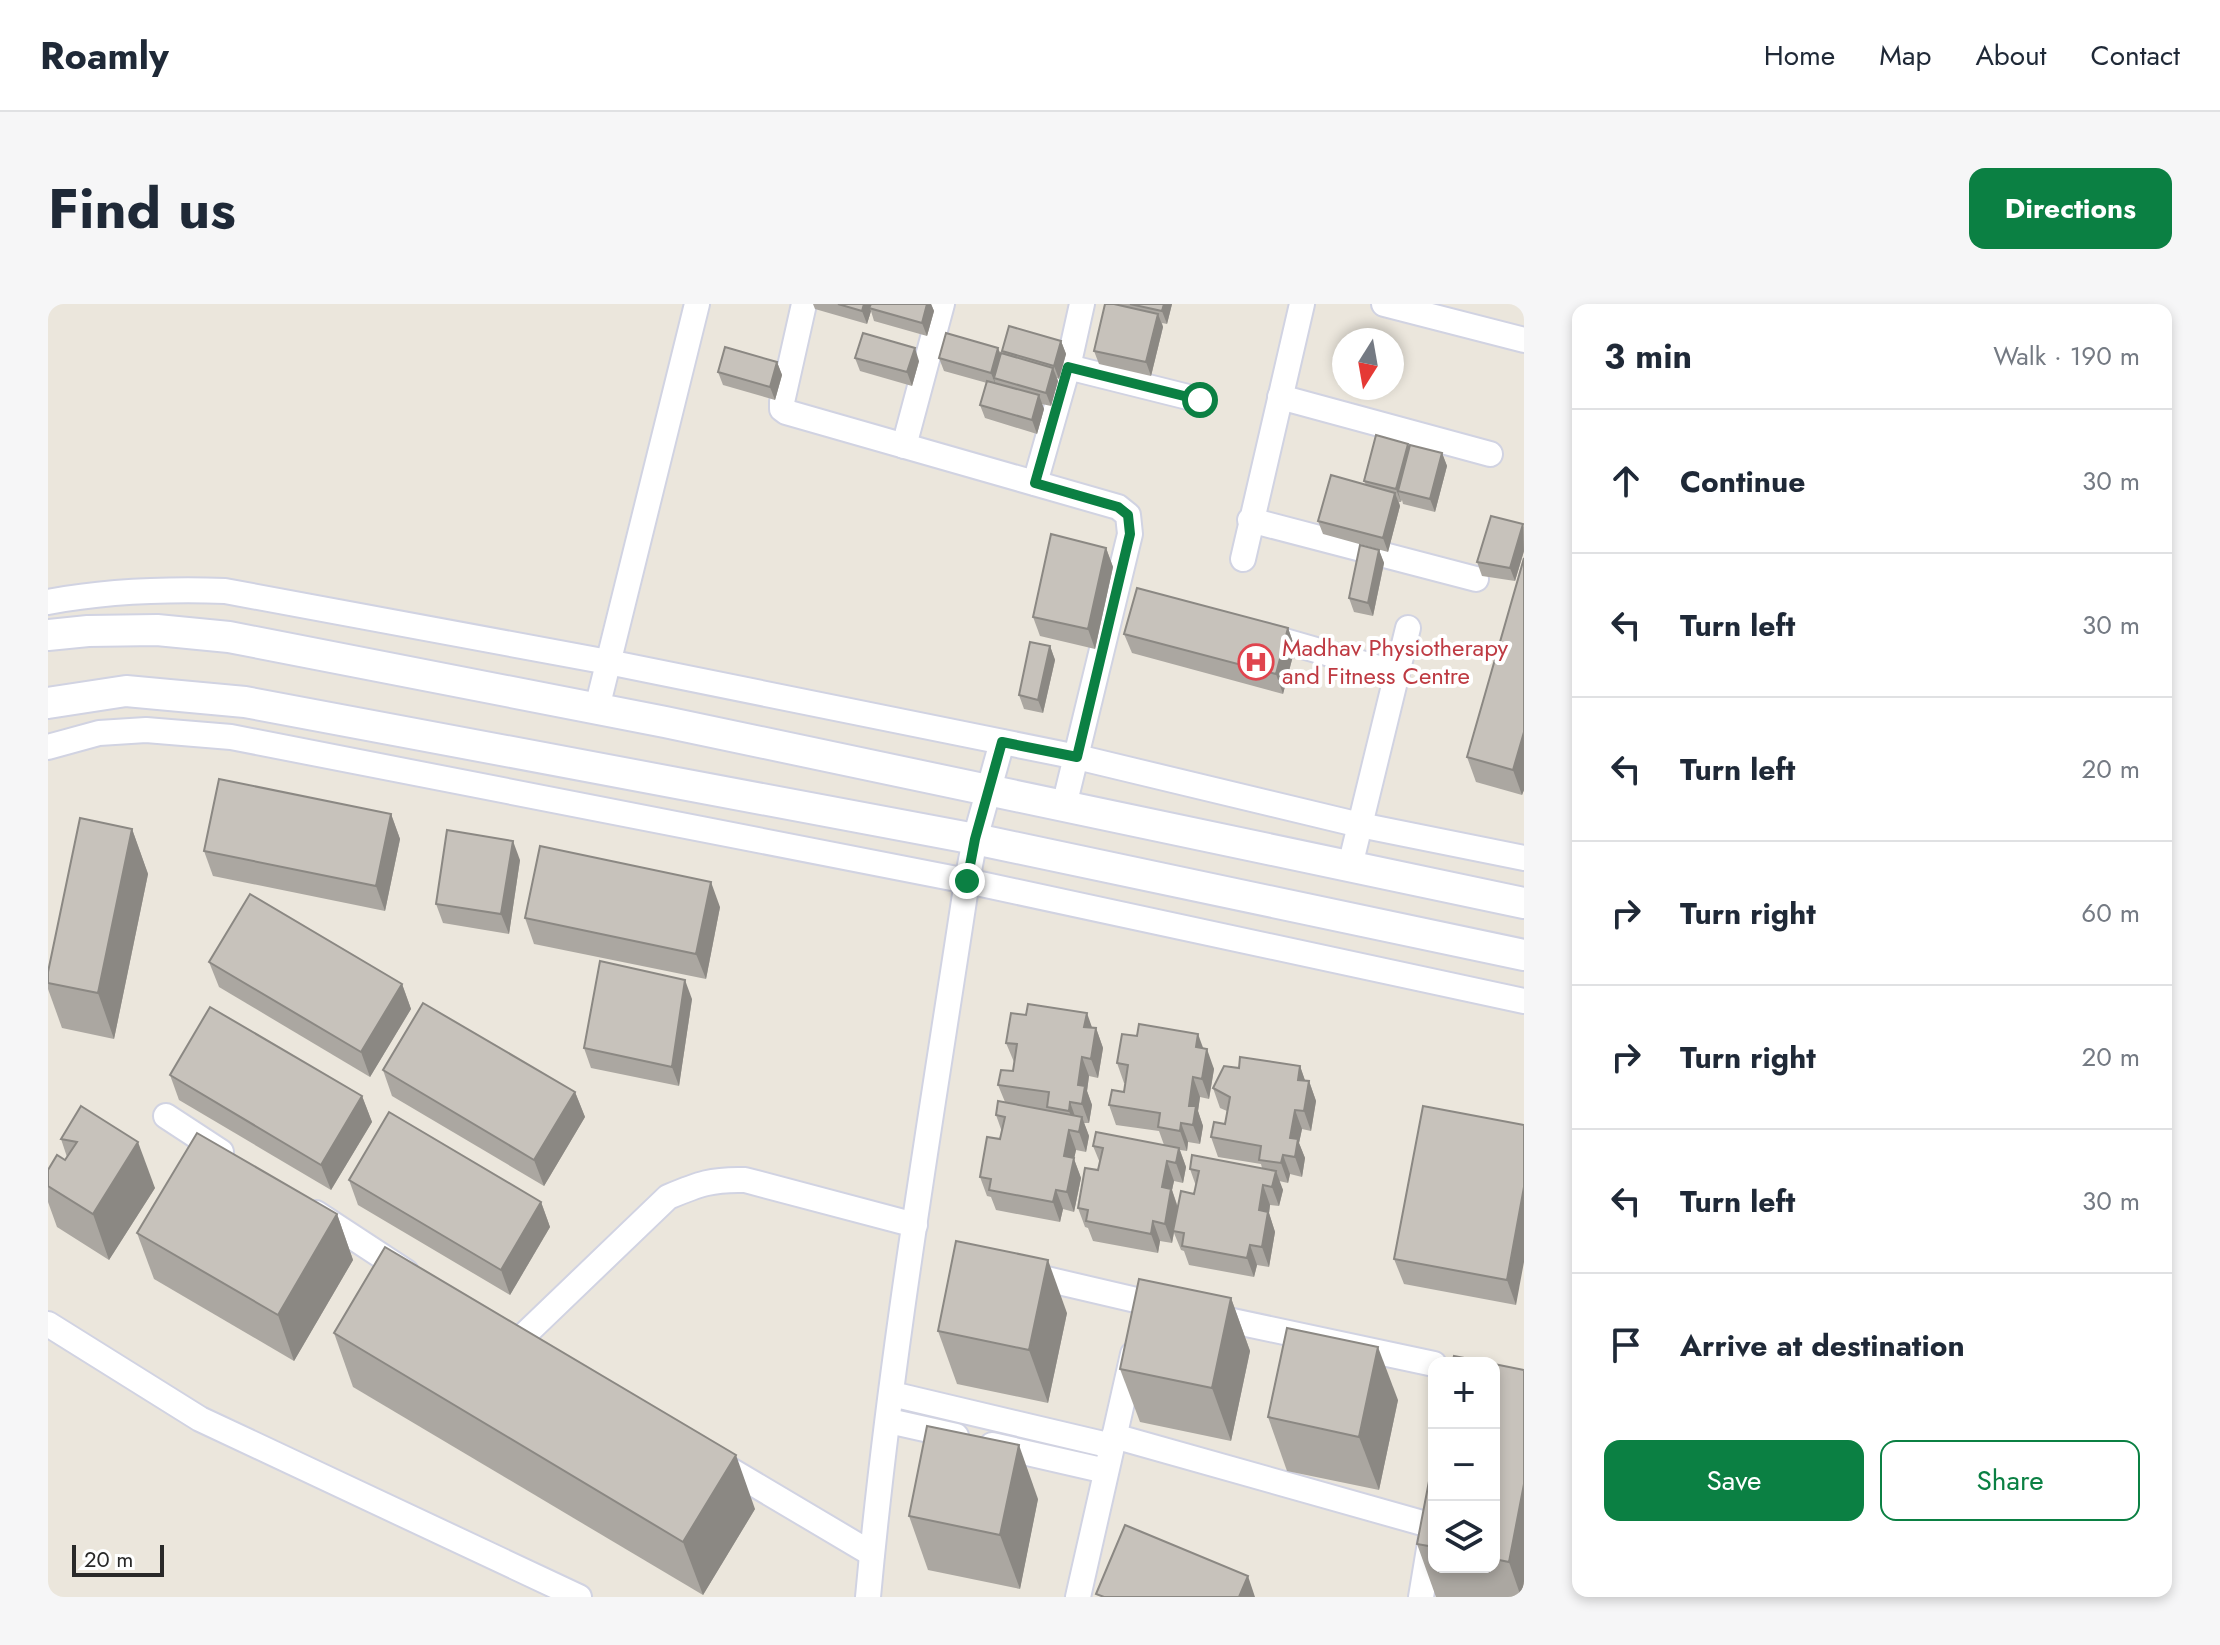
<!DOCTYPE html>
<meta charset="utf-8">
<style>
body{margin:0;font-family:Jost,sans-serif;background:#f6f6f7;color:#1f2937}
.controls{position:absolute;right:24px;bottom:24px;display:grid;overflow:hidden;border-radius:16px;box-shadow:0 4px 12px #0003}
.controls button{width:72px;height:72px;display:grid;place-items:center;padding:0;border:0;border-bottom:2px solid #e0e1e3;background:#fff;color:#1f2937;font:40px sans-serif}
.compass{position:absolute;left:1284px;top:24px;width:72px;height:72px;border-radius:50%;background:#fff;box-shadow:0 4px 12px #0003;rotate:191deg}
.scale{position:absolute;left:24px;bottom:20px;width:92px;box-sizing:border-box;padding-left:8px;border:4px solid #292929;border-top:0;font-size:22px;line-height:28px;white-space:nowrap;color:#292929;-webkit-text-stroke:6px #fff;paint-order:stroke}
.stop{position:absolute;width:24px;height:24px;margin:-18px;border:6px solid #0b8043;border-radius:50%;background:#fff}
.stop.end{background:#0b8043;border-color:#fff;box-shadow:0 2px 8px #0008}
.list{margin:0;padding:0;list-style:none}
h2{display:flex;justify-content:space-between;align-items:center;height:104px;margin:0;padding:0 32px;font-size:34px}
h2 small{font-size:26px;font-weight:400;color:#747a83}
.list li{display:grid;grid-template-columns:52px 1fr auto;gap:24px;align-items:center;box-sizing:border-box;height:144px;padding:0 32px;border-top:2px solid #e0e1e3}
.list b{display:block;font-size:30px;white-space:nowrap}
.list em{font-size:26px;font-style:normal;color:#747a83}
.actions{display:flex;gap:16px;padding:24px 32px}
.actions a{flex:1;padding:18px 0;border:2px solid #0b8043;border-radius:16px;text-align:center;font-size:28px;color:#0b8043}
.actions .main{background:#0b8043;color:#fff}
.icon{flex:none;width:44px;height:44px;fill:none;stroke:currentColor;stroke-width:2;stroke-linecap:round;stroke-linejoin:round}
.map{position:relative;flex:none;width:1476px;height:1293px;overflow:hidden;border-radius:16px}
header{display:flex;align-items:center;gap:48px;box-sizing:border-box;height:112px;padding:0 40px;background:#fff;border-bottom:2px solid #e0e1e3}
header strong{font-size:38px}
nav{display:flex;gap:44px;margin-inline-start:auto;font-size:28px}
.intro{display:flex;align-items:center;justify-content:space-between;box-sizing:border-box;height:192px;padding:0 48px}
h1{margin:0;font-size:56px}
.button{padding:20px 36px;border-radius:16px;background:#0b8043;color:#fff;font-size:28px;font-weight:700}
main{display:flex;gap:48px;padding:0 48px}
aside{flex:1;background:#fff;border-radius:16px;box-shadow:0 4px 12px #0003}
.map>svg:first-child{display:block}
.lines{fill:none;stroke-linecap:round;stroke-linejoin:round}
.minor-casing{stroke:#d1d3e2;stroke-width:28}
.tertiary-casing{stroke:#d1d3e2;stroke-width:34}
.minor{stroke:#fff;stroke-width:24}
.tertiary{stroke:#fff;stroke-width:30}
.wall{fill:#aba7a1}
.shaded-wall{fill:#8b8883}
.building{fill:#c7c2bb;stroke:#8b8883;stroke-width:2}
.route{stroke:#0b8043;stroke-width:10}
.labels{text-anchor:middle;stroke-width:8;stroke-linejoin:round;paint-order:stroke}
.health-label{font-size:24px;fill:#be3a42;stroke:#fff;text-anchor:start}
</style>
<header>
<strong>Roamly</strong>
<nav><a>Home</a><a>Map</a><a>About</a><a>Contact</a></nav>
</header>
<div class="intro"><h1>Find us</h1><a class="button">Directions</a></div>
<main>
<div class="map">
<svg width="1476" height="1293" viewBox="0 0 1476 1293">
<rect width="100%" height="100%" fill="#ebe6dc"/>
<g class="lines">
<defs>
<g id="minor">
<polyline points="756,0 734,98 734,105 738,108 1070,203 1080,211 1082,230 1016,502"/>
<polyline points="1336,0 1476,36"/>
<polyline points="1020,63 1152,96"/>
<polyline points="1232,93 1442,150"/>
<polyline points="856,142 894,0"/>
<polyline points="987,179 1020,63 1034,0"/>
<polyline points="1202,216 1428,275"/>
<polyline points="1195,255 1254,0"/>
<path d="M0 298C59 287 117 285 177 287L560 358 1029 453 1312 521 1476 554"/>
<polyline points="1216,331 1348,369"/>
<polyline points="549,404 649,0"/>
<polyline points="0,443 51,429 98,426 183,433 919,577 1476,697"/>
<polyline points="1302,562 1360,324"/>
<polyline points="118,812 173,848"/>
<polyline points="268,909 358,968"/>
<polyline points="994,974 1118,1003"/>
<polyline points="1161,1012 1386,1060"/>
<polyline points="0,1020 152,1115 531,1293"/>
<path d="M468 1039 620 893C651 880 664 875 697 876L867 921"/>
<polyline points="844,1090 1064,1142"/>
<polyline points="841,1117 908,1132"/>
<polyline points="1066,1132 1385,1222"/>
<polyline points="944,1141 1058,1167"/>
<polyline points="669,1158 824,1250"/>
<path d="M820 1293C842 1053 883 815 919 577L927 535 954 438"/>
<polyline points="1030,1293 1085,1050"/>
<polyline points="1373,1293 1383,1233"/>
</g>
<g id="tertiary">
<polyline points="0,331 40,327 109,326 181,333 617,418 1476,599"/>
<polyline points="0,399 78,387 197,398 927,535 1476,651"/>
</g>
</defs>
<use href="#minor" class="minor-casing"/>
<use href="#tertiary" class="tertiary-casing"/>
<use href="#minor" class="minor"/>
<use href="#tertiary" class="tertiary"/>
</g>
<g class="wall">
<polygon points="765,0 883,0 886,7 879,32 826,17 823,7 819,20 767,5"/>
<polygon points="1057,0 1124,0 1119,20 1114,19 1115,23 1103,72 1051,60 1046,47"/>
<polygon points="1013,37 1018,50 1011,75 1009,74 1010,77 1003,102 994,100 996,105 989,130 937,114 932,101 939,79 896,67 891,54 950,44 953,51 955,50 954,47"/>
<polygon points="807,54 871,57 864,82 812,67"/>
<polygon points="729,58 734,71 727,96 675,81 670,68"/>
<polygon points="1361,143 1394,149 1399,162 1387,208 1355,200 1354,196 1353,198 1351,198 1352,202 1340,248 1275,230 1270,217 1318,181 1316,177"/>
<polygon points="1476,222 1476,247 1467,277 1434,272 1429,258"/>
<polygon points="1058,244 1065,263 1047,345 992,332 985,313"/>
<polygon points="1331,246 1336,259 1325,312 1306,308 1301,294"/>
<polygon points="1476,254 1476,486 1474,491 1428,478 1419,453"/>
<polygon points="1240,324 1247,344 1235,390 1084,349 1076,330"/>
<polygon points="1002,342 1007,356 995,409 976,405 971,391"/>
<polygon points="343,510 352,535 337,607 165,572 156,547"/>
<polygon points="84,525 100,570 66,735 14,724 0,685 0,668"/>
<polygon points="472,556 461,630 395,619 388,600"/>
<polygon points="672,603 658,675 486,640 477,614"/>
<polygon points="161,658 354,680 363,705 322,773 171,683"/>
<polygon points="644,695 631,782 543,764 536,744"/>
<polygon points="1044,724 1048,724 1055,744 1050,774 1041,772 1039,787 1044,801 1041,819 1036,819 1041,832 1038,848 1028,846 1026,855 1033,874 1026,908 1015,905 1012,918 948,906 943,893 939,892 932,873 952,835 954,828 948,811 957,798 950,781 965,767 966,758 958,739"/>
<polygon points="1155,744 1166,765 1161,795 1152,793 1150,807 1155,822 1152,840 1140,838 1139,847 1132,846 1138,863 1135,879 1126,877 1124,886 1130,903 1146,890 1148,882 1142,865 1214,864 1213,860 1170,853 1163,833 1177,820 1179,807 1172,804 1165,784 1191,764 1252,762 1257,777 1261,777 1268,797 1263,827 1254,825 1251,839 1257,854 1254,873 1242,870 1240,879 1231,877 1235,886 1231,902 1222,901 1221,909 1227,928 1221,963 1209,961 1206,973 1141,961 1136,947 1133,946 1126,929 1124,939 1112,937 1110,949 1045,937 1040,924 1037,923 1030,904 1050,866 1052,859 1045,842 1116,841 1111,827 1068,821 1061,801 1076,788 1077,779 1076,779 1069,759"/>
<polygon points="335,766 527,788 537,813 496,882 344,792"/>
<polygon points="122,771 314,792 324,818 283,886 131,796"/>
<polygon points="33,802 107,884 61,956 9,923 0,898 0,866 17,856 19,853 13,835"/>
<polygon points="1476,821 1468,1001 1356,980 1346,955"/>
<polygon points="301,876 493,898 502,923 462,991 310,901"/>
<polygon points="289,910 305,956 246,1057 106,975 89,929"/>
<polygon points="1183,994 1202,1047 1183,1137 1092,1118 1072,1065"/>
<polygon points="1019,1009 1000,1099 909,1080 890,1027"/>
<polygon points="286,1029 707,1205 655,1291 305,1083"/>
<polygon points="1446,1060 1476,1293 1388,1293 1369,1240 1386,1151 1386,1263 1446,1263"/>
<polygon points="1350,1096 1331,1186 1239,1167 1220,1113"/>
<polygon points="990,1195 972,1285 880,1266 861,1212"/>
</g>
<g class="shaded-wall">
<polygon points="816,0 825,0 821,4 823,7 819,20 814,7"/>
<polygon points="879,0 883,0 886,7 879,32 874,19"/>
<polygon points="1116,0 1124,0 1119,20 1114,7"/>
<polygon points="1110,10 1115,23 1103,72 1098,58"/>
<polygon points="1013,37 1018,50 1011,75 1006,62"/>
<polygon points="867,44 871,57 864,82 859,68"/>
<polygon points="950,44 955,57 946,74 948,82 943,69"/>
<polygon points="729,58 734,71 727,96 722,83"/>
<polygon points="1005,64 1010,77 1003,102 998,89"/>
<polygon points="991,91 996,105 989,130 984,116"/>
<polygon points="1360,140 1365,153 1350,187 1353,198 1348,185"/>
<polygon points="1394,149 1399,162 1387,208 1382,195"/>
<polygon points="1347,189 1352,202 1340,248 1335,234"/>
<polygon points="1475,220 1476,247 1467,277 1462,264"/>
<polygon points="1058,244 1065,263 1047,345 1040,325"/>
<polygon points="1331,246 1336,259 1325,312 1320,299"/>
<polygon points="1240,324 1247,344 1235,390 1228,370"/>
<polygon points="1002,342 1007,356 995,409 990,396"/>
<polygon points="1476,428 1476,486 1474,491 1465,466"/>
<polygon points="343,510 352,535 337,607 328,582"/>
<polygon points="84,525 100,570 66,735 50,689"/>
<polygon points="465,537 472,556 461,630 453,610"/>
<polygon points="663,578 672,603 658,675 648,650"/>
<polygon points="637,676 644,695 631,782 624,763"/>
<polygon points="354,680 363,705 322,773 313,748"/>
<polygon points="1039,709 1046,729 1036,723"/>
<polygon points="1048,724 1055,744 1050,774 1043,755"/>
<polygon points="1150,730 1157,749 1148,743"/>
<polygon points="1159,745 1166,765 1161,795 1154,775"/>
<polygon points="1034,753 1041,772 1039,787 1044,801 1041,819 1034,800 1030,781"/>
<polygon points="1252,762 1259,782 1250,776"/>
<polygon points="1145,773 1152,793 1150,807 1155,822 1152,840 1145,821 1141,802"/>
<polygon points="1261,777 1268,797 1263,827 1256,807"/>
<polygon points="527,788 537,813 496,882 486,856"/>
<polygon points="314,792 324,818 283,886 273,861"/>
<polygon points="1022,798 1029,818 1028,826 1021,807"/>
<polygon points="1247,806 1254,825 1251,839 1257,854 1254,873 1247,853 1242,834"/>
<polygon points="1034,813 1041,832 1038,848 1031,828"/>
<polygon points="1133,819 1140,838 1139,847 1132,827"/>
<polygon points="1021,826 1028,846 1026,855 1033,874 1026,908 1019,888 1016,852"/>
<polygon points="90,838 107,884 61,956 45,910"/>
<polygon points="1131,844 1138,863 1135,879 1128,859"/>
<polygon points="1235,851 1242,870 1240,879 1233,859"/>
<polygon points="1119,857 1126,877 1124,886 1130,905 1124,939 1117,920 1114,883"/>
<polygon points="1228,867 1235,886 1231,902 1224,883"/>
<polygon points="1215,881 1222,901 1221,909 1227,928 1221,963 1214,943 1211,906"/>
<polygon points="1476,883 1476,958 1468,1001 1459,976"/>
<polygon points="1008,886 1015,905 1012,918 1005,898"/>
<polygon points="493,898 502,923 462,991 453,966"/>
<polygon points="289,910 305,956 246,1057 230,1011"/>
<polygon points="1105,917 1112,937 1110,949 1103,930"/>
<polygon points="1202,941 1209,961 1206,973 1199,954"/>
<polygon points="1000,956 1019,1009 1000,1099 981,1046"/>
<polygon points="1183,994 1202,1047 1183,1137 1164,1084"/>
<polygon points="1330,1043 1350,1096 1331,1186 1311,1133"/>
<polygon points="971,1141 990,1195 972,1285 952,1231"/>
<polygon points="688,1151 707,1205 655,1291 635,1238"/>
<polygon points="1476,1180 1476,1293 1473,1293 1461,1258"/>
<polygon points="1200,1272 1207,1293 1191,1293"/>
</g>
<g class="building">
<polygon points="790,0 816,0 814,7"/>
<polygon points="823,0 879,0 874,19 821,4"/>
<polygon points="1057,0 1066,0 1110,10 1098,58 1046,47"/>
<polygon points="1082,0 1116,0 1114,7"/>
<polygon points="961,22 1013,37 1006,62 954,47"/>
<polygon points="815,29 867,44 859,68 807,54"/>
<polygon points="898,29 950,44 943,69 891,54"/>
<polygon points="677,43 729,58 722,83 670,68"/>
<polygon points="953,49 1005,64 998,89 946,74"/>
<polygon points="939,77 991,91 984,116 932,101"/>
<polygon points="1328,131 1360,140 1348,185 1316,177"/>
<polygon points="1362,141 1394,149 1382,195 1350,187"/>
<polygon points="1283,171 1347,189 1335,234 1270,217"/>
<polygon points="1443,212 1475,220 1462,264 1429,258"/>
<polygon points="1003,230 1058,244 1040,325 985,313"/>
<polygon points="1312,241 1331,246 1320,299 1301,294"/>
<polygon points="1476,254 1476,428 1465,466 1419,453"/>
<polygon points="1089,284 1240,324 1228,370 1076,330"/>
<polygon points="982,338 1002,342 990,396 971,391"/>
<polygon points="171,475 343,510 328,582 156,547"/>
<polygon points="32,514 84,525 50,689 0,679 0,668"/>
<polygon points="399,526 465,537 453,610 388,600"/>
<polygon points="492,542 663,578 648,650 477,614"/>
<polygon points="202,590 354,680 313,748 161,658"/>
<polygon points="552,657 637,676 624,763 536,744"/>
<polygon points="375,699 527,788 486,856 335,766"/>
<polygon points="980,700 1039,709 1036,723 1048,724 1043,755 1034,753 1030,781 1037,782 1034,800 1022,798 1021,807 999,803 1001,788 950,781 953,766 965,767 969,740 958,739 963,709 978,711"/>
<polygon points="162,703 314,792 273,861 122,771"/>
<polygon points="1091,720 1150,730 1148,743 1159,745 1154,775 1145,773 1141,802 1148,802 1145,821 1133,819 1132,827 1110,823 1112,809 1061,801 1064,786 1076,788 1080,761 1069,759 1074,730 1089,732"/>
<polygon points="1192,753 1252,762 1250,776 1261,777 1256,807 1247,806 1242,834 1250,835 1247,853 1235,851 1233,859 1211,856 1213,842 1163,833 1166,818 1177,820 1182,793 1165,784 1176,762 1191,764"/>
<polygon points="950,797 1034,813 1031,828 1021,826 1016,852 1026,854 1019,888 1008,886 1005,898 941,886 943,875 932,873 939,833 952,835 957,813 948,811"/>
<polygon points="33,802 90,838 45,910 0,882 0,866 9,851 17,856 29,838 13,835"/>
<polygon points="1375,802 1476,821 1476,883 1459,976 1346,955"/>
<polygon points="341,808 493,898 453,966 301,876"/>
<polygon points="1048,828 1131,844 1128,859 1119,857 1114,883 1123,885 1117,920 1105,917 1103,930 1038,917 1040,906 1030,904 1037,864 1050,866 1055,844 1045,842"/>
<polygon points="149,829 289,910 230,1011 89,929"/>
<polygon points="1144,851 1228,867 1224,883 1215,881 1211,906 1220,908 1214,943 1202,941 1199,954 1134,942 1136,929 1125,927 1133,887 1146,890 1151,867 1142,865"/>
<polygon points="908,937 1000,956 981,1046 890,1027"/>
<polygon points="337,943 688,1151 635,1238 286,1029"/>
<polygon points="1091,975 1183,994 1164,1084 1072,1065"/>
<polygon points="1239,1024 1330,1043 1311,1133 1220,1113"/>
<polygon points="1406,1052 1442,1059 1404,1059"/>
<polygon points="1446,1060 1476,1066 1476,1180 1461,1258 1446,1255"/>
<polygon points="879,1122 971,1141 952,1231 861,1212"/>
<polygon points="1386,1151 1386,1243 1369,1240"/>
<polygon points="1077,1221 1200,1272 1191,1293 1056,1293 1048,1290"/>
</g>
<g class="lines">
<polyline class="route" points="919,577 927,535 954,438 1029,453 1082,230 1080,211 1070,203 987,179 1020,63 1152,96"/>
</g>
<defs>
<symbol id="hospital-ring" viewBox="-11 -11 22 22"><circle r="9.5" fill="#fff" stroke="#e0444e" stroke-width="1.5"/><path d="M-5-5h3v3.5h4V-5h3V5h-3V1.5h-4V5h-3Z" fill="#e0444e"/></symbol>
</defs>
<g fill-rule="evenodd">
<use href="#hospital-ring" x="1188" y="338" width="40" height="40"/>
</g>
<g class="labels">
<g class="health-label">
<text x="1234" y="352">Madhav Physiotherapy<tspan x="1234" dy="28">and Fitness Centre</tspan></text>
</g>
</g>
</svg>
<div class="controls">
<button>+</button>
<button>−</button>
<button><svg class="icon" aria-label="layers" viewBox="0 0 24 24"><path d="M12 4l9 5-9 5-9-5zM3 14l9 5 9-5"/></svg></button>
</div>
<svg class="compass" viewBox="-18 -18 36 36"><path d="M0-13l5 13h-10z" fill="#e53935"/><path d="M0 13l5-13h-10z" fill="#747a83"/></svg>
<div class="scale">20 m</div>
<div class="stop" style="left:1152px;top:96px"></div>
<div class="stop end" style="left:919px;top:577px"></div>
</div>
<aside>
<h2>3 min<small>Walk · 190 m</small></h2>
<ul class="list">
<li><svg class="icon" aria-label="ahead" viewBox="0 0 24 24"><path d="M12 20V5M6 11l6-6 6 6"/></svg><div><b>Continue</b></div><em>30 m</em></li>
<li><svg class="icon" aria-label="left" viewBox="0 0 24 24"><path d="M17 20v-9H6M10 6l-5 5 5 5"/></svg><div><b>Turn left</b></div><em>30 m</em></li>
<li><svg class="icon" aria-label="left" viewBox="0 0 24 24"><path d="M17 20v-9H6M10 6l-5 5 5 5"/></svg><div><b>Turn left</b></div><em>20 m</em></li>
<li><svg class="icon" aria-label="right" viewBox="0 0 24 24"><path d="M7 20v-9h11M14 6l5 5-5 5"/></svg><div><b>Turn right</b></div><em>60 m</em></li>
<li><svg class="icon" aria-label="right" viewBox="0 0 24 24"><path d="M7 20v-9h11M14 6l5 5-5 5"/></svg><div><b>Turn right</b></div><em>20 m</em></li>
<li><svg class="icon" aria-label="left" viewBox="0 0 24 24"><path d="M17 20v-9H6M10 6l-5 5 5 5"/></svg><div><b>Turn left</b></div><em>30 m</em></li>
<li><svg class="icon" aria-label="arrive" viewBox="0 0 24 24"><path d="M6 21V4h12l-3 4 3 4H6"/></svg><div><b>Arrive at destination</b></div></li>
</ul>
<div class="actions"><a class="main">Save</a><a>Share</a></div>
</aside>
</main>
